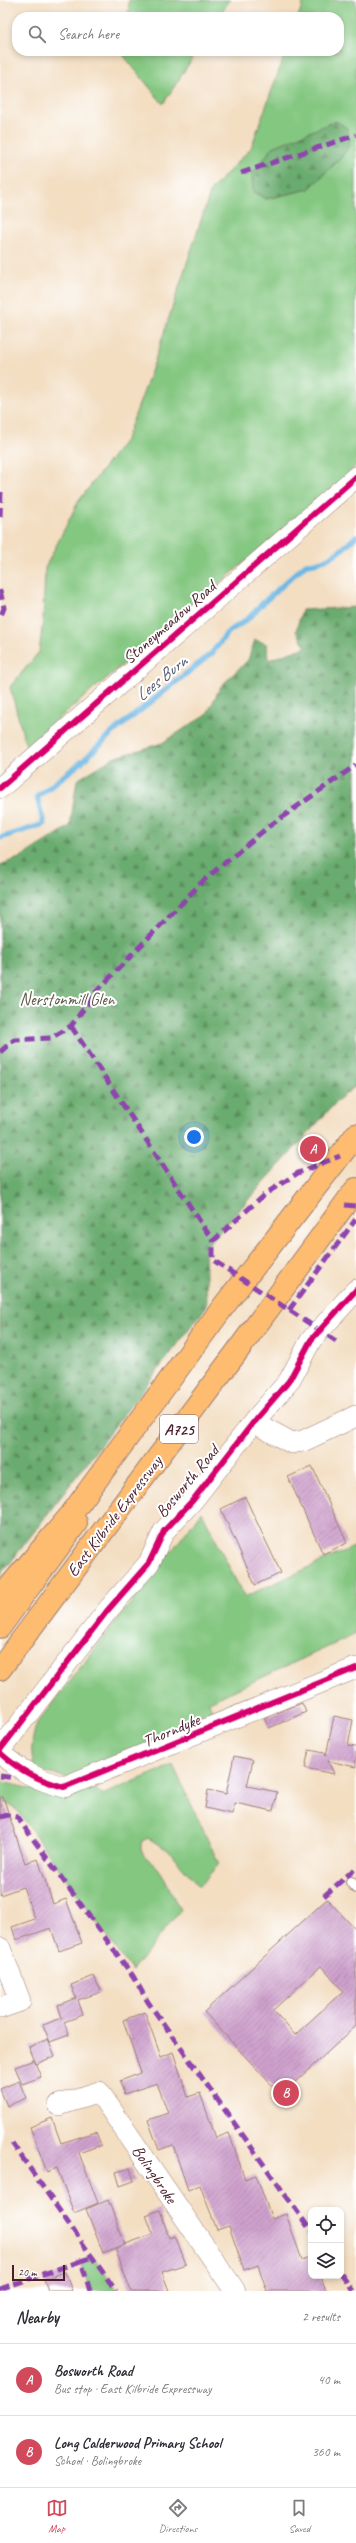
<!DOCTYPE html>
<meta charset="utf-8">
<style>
body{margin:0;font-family:Caveat,sans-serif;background:#f7f7f7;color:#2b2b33}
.controls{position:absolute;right:12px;bottom:12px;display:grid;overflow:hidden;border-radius:8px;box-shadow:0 2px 6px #0003}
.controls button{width:36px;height:36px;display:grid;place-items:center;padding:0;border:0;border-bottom:1px solid #e1e1e2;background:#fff;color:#2b2b33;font:20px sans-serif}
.scale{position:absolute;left:12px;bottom:10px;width:53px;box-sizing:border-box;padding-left:4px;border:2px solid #4a1f2b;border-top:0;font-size:11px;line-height:14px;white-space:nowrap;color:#4a1f2b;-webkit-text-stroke:3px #fff;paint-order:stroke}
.you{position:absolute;left:194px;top:1137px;width:14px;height:14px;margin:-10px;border:3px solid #fff;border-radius:50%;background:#1a73e8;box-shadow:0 0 0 6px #1a73e833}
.badge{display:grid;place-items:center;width:26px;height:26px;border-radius:50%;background:#d1495b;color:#fff;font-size:13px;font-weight:700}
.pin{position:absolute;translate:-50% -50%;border:2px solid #fff;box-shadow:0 1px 4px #0006}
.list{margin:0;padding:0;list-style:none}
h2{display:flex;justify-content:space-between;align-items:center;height:52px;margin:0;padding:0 16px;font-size:17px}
h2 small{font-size:13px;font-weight:400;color:#7c7c81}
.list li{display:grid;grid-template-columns:26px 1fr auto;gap:12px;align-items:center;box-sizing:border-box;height:72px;padding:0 16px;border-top:1px solid #e1e1e2}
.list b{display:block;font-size:15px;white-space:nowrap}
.list p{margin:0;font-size:13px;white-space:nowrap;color:#7c7c81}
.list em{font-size:13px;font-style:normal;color:#7c7c81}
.icon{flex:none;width:22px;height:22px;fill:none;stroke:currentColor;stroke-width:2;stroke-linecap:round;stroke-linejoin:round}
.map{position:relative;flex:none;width:356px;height:2291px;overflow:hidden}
.search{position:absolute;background:#fff;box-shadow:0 2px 6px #0003;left:12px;right:12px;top:12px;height:44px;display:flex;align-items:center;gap:10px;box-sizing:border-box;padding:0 14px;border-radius:16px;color:#7c7c81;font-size:15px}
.sheet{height:196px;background:#fff}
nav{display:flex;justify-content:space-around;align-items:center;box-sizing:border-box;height:56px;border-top:1px solid #e1e1e2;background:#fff;font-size:11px;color:#7c7c81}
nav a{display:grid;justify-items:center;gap:2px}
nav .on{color:#d1495b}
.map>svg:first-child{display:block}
.green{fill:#84c781;stroke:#677356;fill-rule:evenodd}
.forest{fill:url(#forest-firs);stroke:#5a664d}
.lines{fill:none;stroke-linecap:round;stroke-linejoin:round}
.stream{stroke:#6ab7e4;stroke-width:5.5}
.building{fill:url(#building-hatch);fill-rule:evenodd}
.service-casing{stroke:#9e7e76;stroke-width:12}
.minor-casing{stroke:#9e7e76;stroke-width:22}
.primary-casing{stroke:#9e7e76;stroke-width:24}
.trunk-casing{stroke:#9e7e76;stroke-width:24}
.service{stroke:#fff;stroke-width:10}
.minor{stroke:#fff;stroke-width:21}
.primary{stroke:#fdbc6f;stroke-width:22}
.trunk{stroke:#fdbc6f;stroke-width:22}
.quiet{stroke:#8e44ad;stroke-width:5;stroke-dasharray:10 5;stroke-linecap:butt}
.cycleway-casing{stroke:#fff;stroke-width:8}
.cycleway{stroke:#d6006c;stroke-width:6}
.labels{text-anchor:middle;stroke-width:4;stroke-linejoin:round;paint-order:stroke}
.shield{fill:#fff;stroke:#80626b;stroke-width:1}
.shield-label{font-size:16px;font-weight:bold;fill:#4a1f2b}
.street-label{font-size:17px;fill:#4a1f2b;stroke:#fff}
.park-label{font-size:17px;fill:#5e5a49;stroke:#fff}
.water-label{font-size:18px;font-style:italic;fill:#575c75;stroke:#fff}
</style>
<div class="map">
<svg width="356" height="2291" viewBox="0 0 356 2291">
<defs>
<pattern id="forest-firs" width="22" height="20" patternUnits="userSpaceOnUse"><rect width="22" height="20" fill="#6bac6f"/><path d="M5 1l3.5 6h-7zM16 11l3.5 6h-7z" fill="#5a8b5b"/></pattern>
<pattern id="building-hatch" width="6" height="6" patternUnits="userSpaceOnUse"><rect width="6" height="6" fill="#cfa1cd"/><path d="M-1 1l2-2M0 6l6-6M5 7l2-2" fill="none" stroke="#aa83a7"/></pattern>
</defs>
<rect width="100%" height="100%" fill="#fff"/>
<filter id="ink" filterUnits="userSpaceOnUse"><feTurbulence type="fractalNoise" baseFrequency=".025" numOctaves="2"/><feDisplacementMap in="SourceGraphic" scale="8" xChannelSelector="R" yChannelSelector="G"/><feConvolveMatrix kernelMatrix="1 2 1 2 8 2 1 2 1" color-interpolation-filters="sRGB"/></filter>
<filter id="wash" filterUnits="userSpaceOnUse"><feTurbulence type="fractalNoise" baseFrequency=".012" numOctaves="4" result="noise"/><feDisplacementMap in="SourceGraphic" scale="16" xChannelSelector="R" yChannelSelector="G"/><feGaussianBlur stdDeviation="0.9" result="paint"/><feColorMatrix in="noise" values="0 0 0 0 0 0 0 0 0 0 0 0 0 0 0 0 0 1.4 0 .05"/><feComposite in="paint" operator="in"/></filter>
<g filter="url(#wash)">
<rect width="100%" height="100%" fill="#f3dec2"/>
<g class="green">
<polygon points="129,0 230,0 219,17 128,17"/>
<path d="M304 0H356V465L347 476 26 746 10 687 39 652 43 622 45 568 78 502 126 439 150 375 211 190 251 148 286 51H339V17H298ZM336 122 309 189 266 199 273 147Z"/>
<polygon points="124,51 197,51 163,104 124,56"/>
<path d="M202 1512 244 1597 356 1546V1634L209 1702 214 1716 76 1779 35 1771C30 1753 31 1741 37 1723Z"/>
<path d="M173 1765 219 1864 199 1886 168 1850 148 1838 142 1841C137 1856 150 1858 158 1868 169 1882 171 1897 181 1909L132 1971 18 1811 0 1798V1781C39 1792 53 1794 94 1787L102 1795Z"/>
<polygon points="94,2257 117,2291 90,2291 81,2261"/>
</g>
<g class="forest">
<polygon points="336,121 347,128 350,144 341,158 309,189 266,199 253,192 252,174 273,147"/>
<polygon points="356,607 356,1086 338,1100 205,1248 207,1306 0,1576 0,865 19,858 70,826 77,780 113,758 162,743 207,714 221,686 248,660 255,640 267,644 268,660 306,647 296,631 302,610"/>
</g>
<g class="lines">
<path class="stream" d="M0 838 44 824 37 797 84 760 112 733 212 653 227 633 249 618 264 602 306 564C326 564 343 550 356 536"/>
</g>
<g id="blocks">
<g class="building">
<polygon points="312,1466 347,1543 323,1554 288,1477"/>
<polygon points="245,1497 281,1573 255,1585 221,1509"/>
<polygon points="302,1703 306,1712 269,1728 264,1718"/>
<polygon points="334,1716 353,1720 348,1746 356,1747 356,1767 328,1761 334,1774 305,1768 309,1750 325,1753 326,1756"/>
<polygon points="234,1756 253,1760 247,1786 277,1792 273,1811 235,1803 232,1814 205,1808 208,1790 226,1794"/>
<polygon points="0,1797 3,1797 25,1863 38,1859 53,1904 66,1899 82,1943 59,1951 51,1928 16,1940 12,1927 35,1919 23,1887 0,1895"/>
<path d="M327 1899 356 1930V2026L281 2095 204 2012ZM321 1966 343 1991 295 2035 273 2010Z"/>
<polygon points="94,1976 101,1992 78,2000 83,2015 64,2022 69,2035 50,2042 43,2025 62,2018 58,2005 76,1998 71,1985"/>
<polygon points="145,2012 161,2057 173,2052 188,2097 200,2093 216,2138 229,2133 245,2179 256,2175 272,2219 286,2214 302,2260 311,2256 311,2276 321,2276 326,2291 267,2291 258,2265 244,2270 229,2226 217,2230 200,2185 188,2190 173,2145 159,2150 148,2120 168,2113 157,2083 124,2094 120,2081 141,2073 123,2020"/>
<polygon points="48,2039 55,2056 36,2064 29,2047"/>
<polygon points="34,2060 41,2077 22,2084 15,2067"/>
<polygon points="19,2081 26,2098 7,2106 0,2089"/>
<polygon points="52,2118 61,2143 96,2132 101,2145 79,2153 98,2203 74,2213 57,2168 47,2172 30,2127"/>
<polygon points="130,2168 134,2181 120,2186 116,2172"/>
<polygon points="108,2200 125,2244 103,2253 86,2209"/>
<polygon points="160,2210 169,2238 175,2236 186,2264 162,2272 169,2291 131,2291 115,2248 153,2234 146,2215"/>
<polygon points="65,2272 72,2291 48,2291 44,2279"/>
</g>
</g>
</g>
<g filter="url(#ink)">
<use href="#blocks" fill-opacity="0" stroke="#9e7e76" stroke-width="1"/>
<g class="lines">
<defs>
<polyline id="service" points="351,1882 356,1888"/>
<g id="minor">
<polyline points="0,788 356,477"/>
<polyline points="256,1419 264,1428 292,1443 303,1441 356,1416"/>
<polyline points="0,1750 107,1611 149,1563 164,1531 193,1500 256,1419 289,1381 311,1340 356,1290"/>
<path d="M0 1753C20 1771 38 1780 64 1787L356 1668"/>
<polyline points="0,1948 20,2001 0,2008"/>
<polyline points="59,2105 99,2092 235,2291"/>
</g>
<polyline id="primary" points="0,1627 76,1523"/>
<g id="trunk">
<polyline points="0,1598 70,1516 223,1307 356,1135"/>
<polyline points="0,1669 236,1353 356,1189"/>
</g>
</defs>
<use href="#service" class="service-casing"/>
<use href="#minor" class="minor-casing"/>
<use href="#primary" class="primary-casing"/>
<use href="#trunk" class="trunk-casing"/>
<use href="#service" class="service"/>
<use href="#minor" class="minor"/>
<use href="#primary" class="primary"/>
<use href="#trunk" class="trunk"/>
<g class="quiet">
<polyline points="241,173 356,135"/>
<polyline points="0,517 1,492"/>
<polyline points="0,590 4,608 0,618"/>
<polyline points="71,1026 213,1241"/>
<polyline points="0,1052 14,1040 51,1038 71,1026 96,992 204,880 268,827 356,765"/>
<polyline points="345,1205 356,1206"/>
<polyline points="289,1310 356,1219"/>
<polyline points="336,1341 213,1260 213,1241 265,1194 298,1173 340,1156"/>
<polyline points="0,1776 15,1778"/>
<polyline points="0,1817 8,1815 17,1817 133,1976 148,2002 311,2231"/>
<polyline points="324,1896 356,1868"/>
<polyline points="12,2143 116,2291"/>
<polyline points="341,2274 353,2291"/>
<polyline points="0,2289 81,2261"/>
<polyline points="90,2291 81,2261 94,2257"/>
</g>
<defs>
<g id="cycleway">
<polyline points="0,788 356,477"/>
<polyline points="0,1750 107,1611 149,1563 164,1531 193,1500 256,1419 289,1381 311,1340 356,1290"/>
<path d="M0 1753C20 1771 38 1780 64 1787L356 1668"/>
</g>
</defs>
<use href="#cycleway" class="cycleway-casing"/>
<use href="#cycleway" class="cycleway"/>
</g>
</g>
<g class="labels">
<rect class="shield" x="160" y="1415" width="38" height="28" rx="3"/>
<g class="shield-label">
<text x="179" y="1435">A725</text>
</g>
<g class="street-label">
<text transform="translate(169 622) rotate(-41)" y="6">Stoneymeadow Road</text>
<text transform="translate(187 1481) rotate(-50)" y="6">Bosworth Road</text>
<text transform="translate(114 1516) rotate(-53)" y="6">East Kilbride Expressway</text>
<text transform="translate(171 1730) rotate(-23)" y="6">Thorndyke</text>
<text transform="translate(155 2174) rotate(56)" y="6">Bolingbroke</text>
</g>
<g class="park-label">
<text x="67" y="1005">Nerstonmill Glen</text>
</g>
<g class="water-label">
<text transform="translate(161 678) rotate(-39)" y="6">Lees Burn</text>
</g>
</g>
</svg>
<div class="controls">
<button><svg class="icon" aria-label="locate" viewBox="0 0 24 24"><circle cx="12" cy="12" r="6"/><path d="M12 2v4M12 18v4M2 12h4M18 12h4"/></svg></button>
<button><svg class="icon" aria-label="layers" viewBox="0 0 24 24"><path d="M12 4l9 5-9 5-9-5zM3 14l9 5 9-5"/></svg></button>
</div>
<div class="scale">20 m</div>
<div class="you"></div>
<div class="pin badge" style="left:313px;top:1149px">A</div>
<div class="pin badge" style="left:286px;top:2093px">B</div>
<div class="search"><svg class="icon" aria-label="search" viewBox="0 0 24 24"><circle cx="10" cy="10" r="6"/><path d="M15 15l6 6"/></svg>Search here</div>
</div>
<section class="sheet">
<h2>Nearby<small>2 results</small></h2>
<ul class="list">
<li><span class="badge">A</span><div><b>Bosworth Road</b><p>Bus stop · East Kilbride Expressway</p></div><em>40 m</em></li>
<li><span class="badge">B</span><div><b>Long Calderwood Primary School</b><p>School · Bolingbroke</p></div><em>360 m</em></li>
</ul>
</section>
<nav>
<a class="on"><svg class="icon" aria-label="map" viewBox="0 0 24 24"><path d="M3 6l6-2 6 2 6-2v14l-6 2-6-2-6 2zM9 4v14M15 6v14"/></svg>Map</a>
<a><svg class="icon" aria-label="directions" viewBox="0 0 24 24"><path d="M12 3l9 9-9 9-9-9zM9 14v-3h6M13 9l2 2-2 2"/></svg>Directions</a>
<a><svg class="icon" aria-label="saved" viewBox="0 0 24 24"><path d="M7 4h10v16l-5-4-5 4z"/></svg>Saved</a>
</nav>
